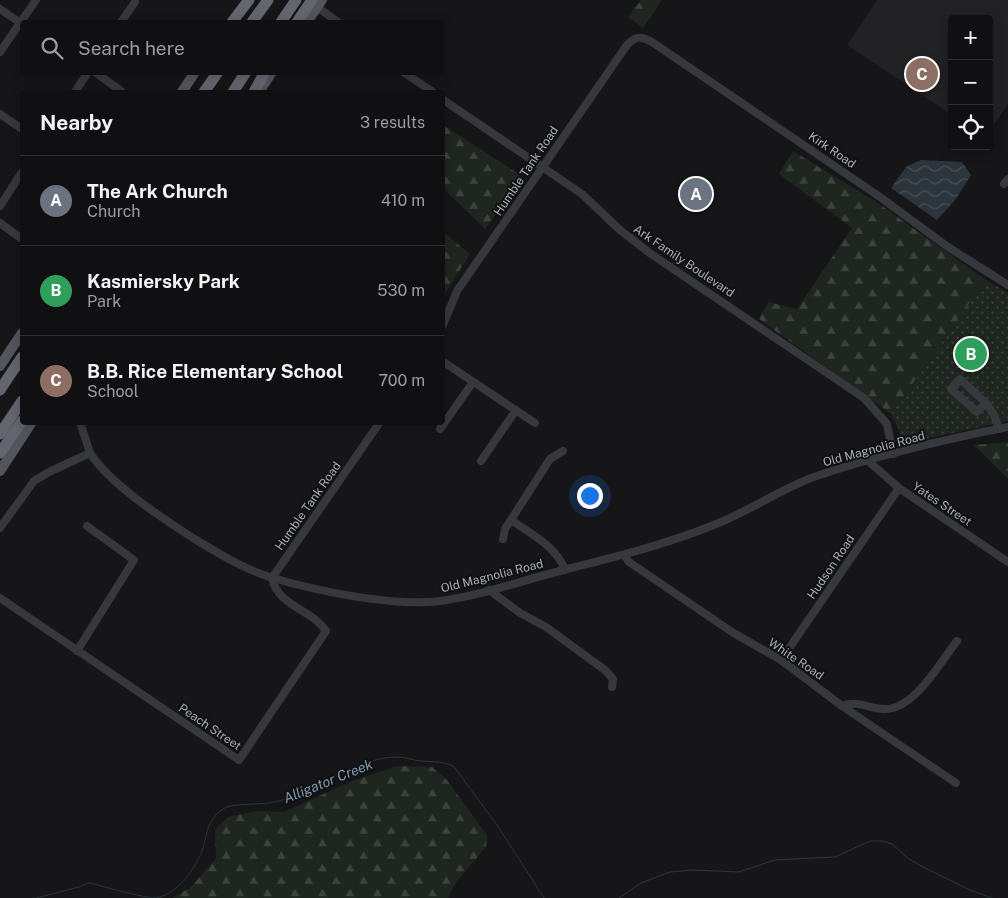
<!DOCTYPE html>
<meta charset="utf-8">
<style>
body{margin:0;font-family:"Public Sans",sans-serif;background:#1e1e20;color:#f1f3f6}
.controls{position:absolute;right:15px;top:15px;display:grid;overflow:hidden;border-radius:5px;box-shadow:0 2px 12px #0003}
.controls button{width:45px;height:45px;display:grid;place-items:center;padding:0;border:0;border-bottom:1px solid #303032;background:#101012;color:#f1f3f6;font:25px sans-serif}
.you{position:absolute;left:589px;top:495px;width:18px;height:18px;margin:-12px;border:4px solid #fff;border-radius:50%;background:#1a73e8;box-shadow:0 0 0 8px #1a73e833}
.badge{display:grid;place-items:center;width:32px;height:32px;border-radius:50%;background:#7c3aed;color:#fff;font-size:16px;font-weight:700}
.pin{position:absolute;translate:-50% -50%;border:2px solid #fff;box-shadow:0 1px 5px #0006}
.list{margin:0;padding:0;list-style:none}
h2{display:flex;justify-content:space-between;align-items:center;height:65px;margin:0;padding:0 20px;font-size:21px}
h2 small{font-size:16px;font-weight:400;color:#9c9d9f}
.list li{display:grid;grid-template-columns:32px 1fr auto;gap:15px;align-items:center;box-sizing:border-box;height:90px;padding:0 20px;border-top:1px solid #303032}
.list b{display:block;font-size:19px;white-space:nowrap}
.list p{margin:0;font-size:16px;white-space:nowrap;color:#9c9d9f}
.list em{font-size:16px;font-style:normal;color:#9c9d9f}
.icon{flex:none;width:28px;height:28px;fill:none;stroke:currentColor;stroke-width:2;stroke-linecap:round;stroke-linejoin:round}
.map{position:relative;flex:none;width:1008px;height:898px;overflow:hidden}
.search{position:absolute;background:#101012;box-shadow:0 2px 12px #0003;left:20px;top:20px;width:425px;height:55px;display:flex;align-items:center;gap:12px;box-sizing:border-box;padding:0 18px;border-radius:5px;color:#9c9d9f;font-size:19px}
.panel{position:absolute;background:#101012;box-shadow:0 2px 12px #0003;left:20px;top:90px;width:425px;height:335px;border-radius:5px}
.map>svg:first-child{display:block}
.built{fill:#222225}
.forest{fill:url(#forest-firs)}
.park{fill:url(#park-dots)}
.water{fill:url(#water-waves)}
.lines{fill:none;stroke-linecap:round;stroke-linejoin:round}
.stream{stroke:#2c353c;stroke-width:1}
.minor{stroke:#37383d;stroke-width:8}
.major{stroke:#53555c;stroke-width:10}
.highway{stroke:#63666e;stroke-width:11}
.labels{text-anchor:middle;stroke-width:4;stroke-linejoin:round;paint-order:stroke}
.street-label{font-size:12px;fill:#a8adb8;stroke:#111113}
.water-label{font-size:14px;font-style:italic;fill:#7f9bb3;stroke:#111113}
</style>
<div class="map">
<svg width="1008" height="898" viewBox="0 0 1008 898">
<defs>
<pattern id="forest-firs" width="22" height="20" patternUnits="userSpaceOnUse" patternTransform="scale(1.25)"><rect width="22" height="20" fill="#1e261f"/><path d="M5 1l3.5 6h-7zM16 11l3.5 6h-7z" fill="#3c433d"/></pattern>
<pattern id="park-dots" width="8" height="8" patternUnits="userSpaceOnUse" patternTransform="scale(1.25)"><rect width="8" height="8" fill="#1e261f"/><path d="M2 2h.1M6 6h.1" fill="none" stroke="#3c433d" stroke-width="1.8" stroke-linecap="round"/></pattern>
<pattern id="water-waves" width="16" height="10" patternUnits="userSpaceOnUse" patternTransform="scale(1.25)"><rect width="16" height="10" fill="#2c353c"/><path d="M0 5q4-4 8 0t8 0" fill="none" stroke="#485056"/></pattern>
</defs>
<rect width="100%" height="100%" fill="#161618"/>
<polygon class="built" points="877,0 1008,0 1008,104 989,131 989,19 952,19 952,115 847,45"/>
<g class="forest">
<polygon points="641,0 662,0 643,28 628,17"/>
<polygon points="443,125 522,176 485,229 443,188"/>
<polygon points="793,151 878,203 986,280 891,414 759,319 768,302 797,309 852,228 779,174"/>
<polygon points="443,232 470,254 443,297"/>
<polygon points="1008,442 1008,479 974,445"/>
<polygon points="397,766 432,767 446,779 487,835 486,847 456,882 448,898 172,898 191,887 216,858 215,830 228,817 256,811 284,812 350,782"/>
</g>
<polygon class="park" points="986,280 1008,293 1008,421 902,444 899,430 891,414"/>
<polygon class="water" points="921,160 962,162 971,175 955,200 937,220 891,188 906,167"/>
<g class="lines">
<g class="stream">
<path d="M36 898 79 887 89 883C102 886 144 898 155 898 176 896 195 869 202 851 208 833 206 821 223 809 233 802 263 806 279 801 317 790 359 756 399 757 406 757 414 761 421 761 433 762 445 761 454 767L497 825 544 898"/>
<polyline points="619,898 641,883 670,872 693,870 739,872 775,860 835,857 870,841 882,841 892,844 909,859 925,868 970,890 992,898"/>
</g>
<g class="minor">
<polyline points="317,7 338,22"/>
<polyline points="0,9 22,24"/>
<polyline points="121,22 135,2"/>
<polyline points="0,52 36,0"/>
<polyline points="95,72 121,91"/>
<polyline points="403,72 433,92"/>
<polyline points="75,92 88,72"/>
<polyline points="442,99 582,194 620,230 651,254 864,398 887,424 893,454"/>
<polyline points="0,114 22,129"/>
<polyline points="1004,184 1008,179"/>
<polyline points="0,206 22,172"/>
<polyline points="0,223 22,239"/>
<path d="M442 327 457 291 627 45C635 36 641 36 652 42L880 197 948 247 1008 285"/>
<polyline points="442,361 535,423"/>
<polyline points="986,403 977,412 951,389 960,379 986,403 994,415 999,429"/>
<polyline points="80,422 90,453"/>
<polyline points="440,429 473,382"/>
<polyline points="867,460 899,488 1008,562"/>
<polyline points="481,461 516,410"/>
<path d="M511 520C531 534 556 546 565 570"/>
<path d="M0 528 34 481 49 472 90 453C110 484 162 518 193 538 218 553 245 570 273 578 317 591 394 607 440 601 480 596 520 581 560 571 614 557 669 544 721 522 752 509 780 490 811 478 875 456 942 440 1008 427"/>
<polyline points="503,539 505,529 550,459 563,451"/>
<polyline points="624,555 629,562 732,632 781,660 842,706 956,783"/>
<polyline points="489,590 520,613 546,627 605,670 613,679 612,687"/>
<path d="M0 598 239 760 326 631C312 609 278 607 272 578L380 422"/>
<polyline points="77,651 134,560 87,526"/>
<polyline points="781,660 899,488"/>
<path d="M842 706C857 700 868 708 883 709 914 711 940 662 957 641"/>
</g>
<g class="major">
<polyline points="307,22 322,0"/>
<polyline points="182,92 195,72"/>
<polyline points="259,92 272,72"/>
<polyline points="0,366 22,333"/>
<polyline points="0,471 32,422"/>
</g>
<g class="highway">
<polyline points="232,22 249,0"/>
<polyline points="252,22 268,0"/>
<polyline points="281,22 296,0"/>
<polyline points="297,22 312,0"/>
<polyline points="204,92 218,72"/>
<polyline points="233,92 246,72"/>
<polyline points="254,92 265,72"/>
<polyline points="0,390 22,357"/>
<polyline points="0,434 22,401"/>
<polyline points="0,453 22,421"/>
</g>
</g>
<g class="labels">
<g class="street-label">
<text transform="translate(832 150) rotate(34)" y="4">Kirk Road</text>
<text transform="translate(526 171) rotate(-56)" y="4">Humble Tank Road</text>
<text transform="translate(684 261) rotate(34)" y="4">Ark Family Boulevard</text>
<text transform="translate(874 449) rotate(-15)" y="4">Old Magnolia Road</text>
<text transform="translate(942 504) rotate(34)" y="4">Yates Street</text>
<text transform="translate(308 506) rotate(-55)" y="4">Humble Tank Road</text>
<text transform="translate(831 567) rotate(-56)" y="4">Hudson Road</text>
<text transform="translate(492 576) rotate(-14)" y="4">Old Magnolia Road</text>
<text transform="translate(796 659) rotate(34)" y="4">White Road</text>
<text transform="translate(210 727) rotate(34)" y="4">Peach Street</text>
</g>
<g class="water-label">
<text transform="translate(328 781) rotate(-22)" y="5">Alligator Creek</text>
</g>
</g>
</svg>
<div class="controls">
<button>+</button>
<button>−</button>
<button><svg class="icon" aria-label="locate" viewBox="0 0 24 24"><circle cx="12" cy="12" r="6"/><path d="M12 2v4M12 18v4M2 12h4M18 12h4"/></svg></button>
</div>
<div class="you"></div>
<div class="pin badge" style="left:696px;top:194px;background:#6b7280">A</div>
<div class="pin badge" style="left:971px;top:354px;background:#2e9e5b">B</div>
<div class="pin badge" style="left:922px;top:74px;background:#8d6e63">C</div>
<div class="search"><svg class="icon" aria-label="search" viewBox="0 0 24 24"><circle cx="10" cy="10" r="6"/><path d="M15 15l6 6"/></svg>Search here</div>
<section class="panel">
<h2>Nearby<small>3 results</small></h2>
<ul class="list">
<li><span class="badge" style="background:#6b7280">A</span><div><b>The Ark Church</b><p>Church</p></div><em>410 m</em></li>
<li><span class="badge" style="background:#2e9e5b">B</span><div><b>Kasmiersky Park</b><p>Park</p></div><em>530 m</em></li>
<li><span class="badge" style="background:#8d6e63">C</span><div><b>B.B. Rice Elementary School</b><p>School</p></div><em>700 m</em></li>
</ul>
</section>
</div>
